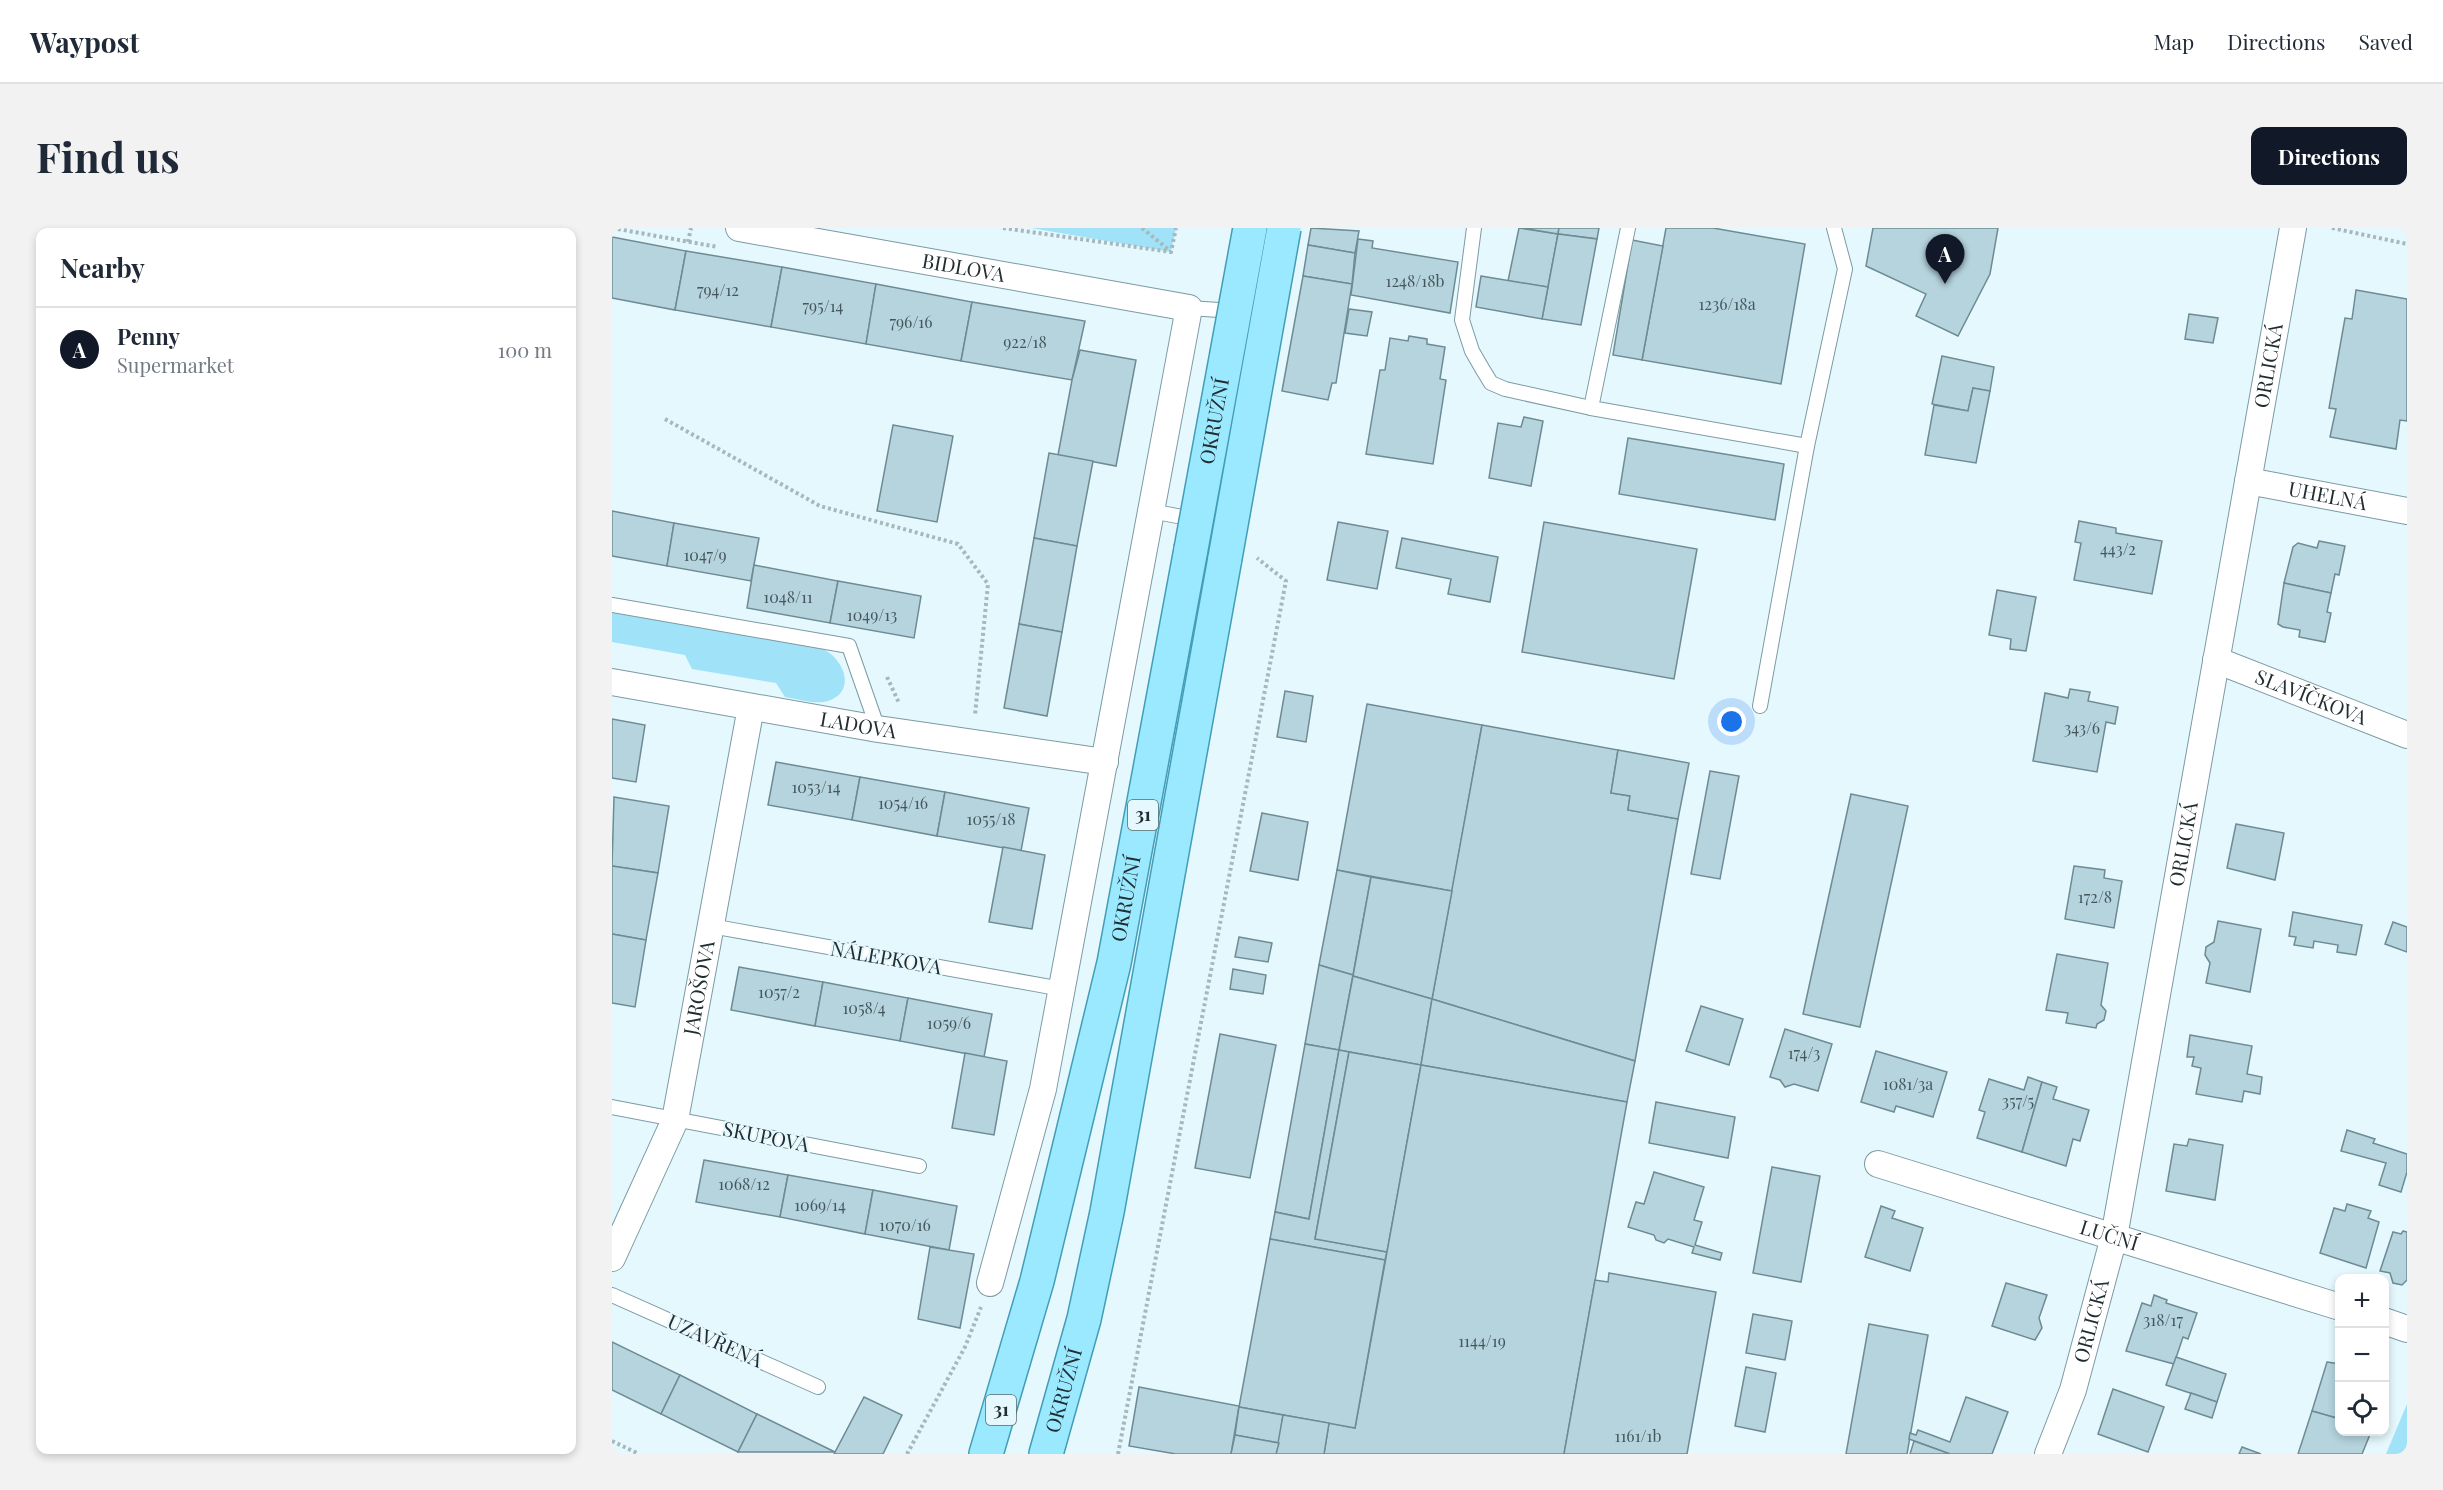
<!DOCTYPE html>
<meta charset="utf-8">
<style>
body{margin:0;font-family:"Playfair Display",serif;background:#f2f2f3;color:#1f2937}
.controls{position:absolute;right:18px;bottom:18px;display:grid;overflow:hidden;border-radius:12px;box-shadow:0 3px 9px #0003}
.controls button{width:54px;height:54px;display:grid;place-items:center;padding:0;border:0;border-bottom:2px solid #e0e1e3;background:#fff;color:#1f2937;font:30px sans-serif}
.you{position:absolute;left:1120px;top:494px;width:21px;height:21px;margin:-15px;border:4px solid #fff;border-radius:50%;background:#1a73e8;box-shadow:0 0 0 9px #1a73e833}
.badge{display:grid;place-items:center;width:39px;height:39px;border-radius:50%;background:#111827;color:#fff;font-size:20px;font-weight:700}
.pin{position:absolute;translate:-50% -50px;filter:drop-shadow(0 2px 3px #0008)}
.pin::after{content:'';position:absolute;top:32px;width:21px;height:18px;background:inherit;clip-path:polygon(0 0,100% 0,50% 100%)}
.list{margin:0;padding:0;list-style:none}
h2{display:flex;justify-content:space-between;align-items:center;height:78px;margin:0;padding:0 24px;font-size:26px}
h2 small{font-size:20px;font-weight:400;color:#747a83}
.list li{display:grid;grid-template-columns:39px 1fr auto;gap:18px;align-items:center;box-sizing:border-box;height:84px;padding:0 24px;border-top:2px solid #e0e1e3}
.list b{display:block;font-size:22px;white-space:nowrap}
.list p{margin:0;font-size:20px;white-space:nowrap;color:#747a83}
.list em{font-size:20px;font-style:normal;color:#747a83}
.icon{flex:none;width:33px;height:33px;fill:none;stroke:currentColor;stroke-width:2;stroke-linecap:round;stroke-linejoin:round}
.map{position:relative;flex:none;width:1795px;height:1226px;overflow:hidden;border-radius:12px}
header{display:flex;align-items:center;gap:36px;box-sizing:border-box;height:84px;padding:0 30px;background:#fff;border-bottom:2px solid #e0e1e3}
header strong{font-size:28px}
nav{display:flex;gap:33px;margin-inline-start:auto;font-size:21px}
.intro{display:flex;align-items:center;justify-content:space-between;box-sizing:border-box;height:144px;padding:0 36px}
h1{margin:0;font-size:42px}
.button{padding:15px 27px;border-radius:12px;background:#111827;color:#fff;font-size:21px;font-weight:700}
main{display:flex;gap:36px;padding:0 36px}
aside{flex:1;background:#fff;border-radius:12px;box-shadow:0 3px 9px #0003}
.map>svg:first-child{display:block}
.green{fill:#a0e2f7}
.building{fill:#b5d4de;stroke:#6e8b94;stroke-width:1.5}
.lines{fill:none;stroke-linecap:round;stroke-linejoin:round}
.lane-casing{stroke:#7c9aa3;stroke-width:16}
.street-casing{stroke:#7c9aa3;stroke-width:28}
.primary-casing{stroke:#439db6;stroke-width:36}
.path{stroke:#a7b8bd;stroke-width:4;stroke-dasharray:3 3;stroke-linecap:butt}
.lane{stroke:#fff;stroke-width:14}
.street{stroke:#fff;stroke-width:26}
.primary{stroke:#9ae9fe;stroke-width:33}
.primary-bridge-casing{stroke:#439db6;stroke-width:36;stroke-linecap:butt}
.primary-bridge{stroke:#9ae9fe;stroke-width:33}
.labels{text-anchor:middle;stroke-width:4.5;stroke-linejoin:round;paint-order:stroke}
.number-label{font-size:16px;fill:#46575c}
.shield{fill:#e5f8fe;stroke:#5c6a6e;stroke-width:1.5}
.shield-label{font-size:18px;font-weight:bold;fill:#212d31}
.street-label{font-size:20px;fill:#212d31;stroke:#e5f8fe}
</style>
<header>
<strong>Waypost</strong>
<nav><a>Map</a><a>Directions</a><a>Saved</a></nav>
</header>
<div class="intro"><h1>Find us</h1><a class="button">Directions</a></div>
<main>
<aside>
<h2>Nearby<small></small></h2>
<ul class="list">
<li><span class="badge">A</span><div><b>Penny</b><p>Supermarket</p></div><em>100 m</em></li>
</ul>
</aside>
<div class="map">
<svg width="1795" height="1226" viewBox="0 0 1795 1226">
<rect width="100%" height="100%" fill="#e5f8fe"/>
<g class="green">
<polygon points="419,0 564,0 559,24"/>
<path d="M0 383 209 420C231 429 246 463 216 473 202 477 187 471 173 469L164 455 80 441 73 427 0 414Z"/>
<polygon points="1795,1176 1795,1226 1774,1226"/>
</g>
<g class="building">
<polygon points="699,0 747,3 743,25 696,17"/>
<polygon points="907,0 946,6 936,59 896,53"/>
<polygon points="910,0 947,0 946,6"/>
<polygon points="947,0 987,0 985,11 946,6"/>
<polygon points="1054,0 1101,0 1193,16 1169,156 1030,132"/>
<polygon points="1261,0 1386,0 1378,46 1346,108 1304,88 1314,66 1254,38"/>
<polygon points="946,6 985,11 969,97 930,91"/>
<polygon points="0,9 74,23 63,82 0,70"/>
<polygon points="746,11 761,13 760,20 846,34 838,85 739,67"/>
<polygon points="1020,12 1051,18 1030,132 1001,127"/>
<polygon points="696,17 743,25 740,56 691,48"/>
<polygon points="74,23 170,39 159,99 63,82"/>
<polygon points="170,39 264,56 254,116 159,99"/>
<polygon points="691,48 740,56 724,155 720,155 716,172 670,163"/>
<polygon points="869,48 936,59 930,91 864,79"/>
<polygon points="264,56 360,74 349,133 254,116"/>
<polygon points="1744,62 1795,71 1795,193 1788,192 1784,221 1718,209 1724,181 1717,180 1733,90 1740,91"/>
<polygon points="360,74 473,93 460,152 349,133"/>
<polygon points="737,81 760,84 755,108 733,105"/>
<polygon points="1577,86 1606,90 1601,115 1573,111"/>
<polygon points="797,108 815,111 815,116 833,119 828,151 834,152 821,236 754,226 768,142 773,142 778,110 796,113"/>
<polygon points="468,122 524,132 504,238 446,227 460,152"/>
<polygon points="1330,128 1382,139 1378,163 1361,160 1356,183 1320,176"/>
<polygon points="1361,160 1378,163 1364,235 1313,227 1322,177 1356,183"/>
<polygon points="912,189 931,193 919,258 877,250 886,195 909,199"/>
<polygon points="281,197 341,208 325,294 265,283"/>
<polygon points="1016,210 1172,236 1163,292 1007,266"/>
<polygon points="437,225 481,233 465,318 422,310"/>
<polygon points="0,283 62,295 55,338 0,328"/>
<polygon points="1467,293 1504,300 1504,305 1550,313 1540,366 1462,352 1469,315 1463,314"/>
<polygon points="726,294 776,303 765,361 715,352"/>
<polygon points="932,294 1085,321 1062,451 910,424"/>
<polygon points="62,295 147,310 139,353 55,338"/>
<polygon points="422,310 465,318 450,404 407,396"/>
<polygon points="790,310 886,329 878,374 836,366 839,351 784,340"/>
<polygon points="1707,313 1733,318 1727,347 1723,346 1719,365 1672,355 1681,319 1686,315 1705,320"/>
<polygon points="142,337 226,353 218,395 135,380"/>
<polygon points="226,353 309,368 302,410 218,395"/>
<polygon points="1672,355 1719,365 1715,384 1719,385 1713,414 1687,409 1688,402 1671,399 1666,396"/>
<polygon points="1385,362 1424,369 1414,423 1398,421 1399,411 1377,407"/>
<polygon points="407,396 450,404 435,488 392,480"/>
<polygon points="1458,461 1478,464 1476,473 1506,479 1503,496 1494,494 1485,544 1421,533 1433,465 1456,470"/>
<polygon points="673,463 701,468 694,514 665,509"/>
<polygon points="755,476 870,497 840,663 725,642"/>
<polygon points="0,491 33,497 24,554 0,550"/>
<polygon points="870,497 1006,522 999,565 1018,568 1016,582 1066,591 1023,833 820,771"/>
<polygon points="1006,522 1077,535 1066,591 1016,582 1018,568 999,565"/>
<polygon points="164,534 248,549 240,592 156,577"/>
<polygon points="1098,543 1127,548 1108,651 1079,646"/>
<polygon points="248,549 333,564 325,608 240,592"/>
<polygon points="333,564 417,580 409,623 325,608"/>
<polygon points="1239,566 1296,578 1248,799 1191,786"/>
<polygon points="2,569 57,578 46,645 0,638"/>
<polygon points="650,585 696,594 686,652 638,643"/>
<polygon points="1624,596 1672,605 1663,652 1615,640"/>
<polygon points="391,619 433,627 420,701 377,694"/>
<polygon points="0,638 46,645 34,712 0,706"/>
<polygon points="1462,638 1493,642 1492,650 1510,653 1502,700 1453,691"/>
<polygon points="725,642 759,649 741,747 707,737"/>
<polygon points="759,649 840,663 820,771 741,748"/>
<polygon points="1681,684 1750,697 1744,727 1725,724 1726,717 1702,713 1701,720 1682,717 1684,709 1677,708"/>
<polygon points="1606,693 1649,701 1638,764 1594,755 1598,735 1593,727 1594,719 1602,714"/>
<polygon points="1781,694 1795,699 1795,724 1773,716"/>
<polygon points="0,706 34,712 23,779 0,775"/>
<polygon points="627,709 660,715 656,734 623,729"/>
<polygon points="1445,726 1496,735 1489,777 1494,783 1492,792 1485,796 1484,800 1454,795 1456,785 1434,782"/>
<polygon points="707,737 741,747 727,822 693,816"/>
<polygon points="127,739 211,754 203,798 119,782"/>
<polygon points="621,741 654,747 651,766 618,761"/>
<polygon points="741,748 820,771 809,837 727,822"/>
<polygon points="211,754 296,770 288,813 203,798"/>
<polygon points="296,770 380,786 372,829 288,813"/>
<polygon points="820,771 1023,833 1015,874 809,837"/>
<polygon points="1089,778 1131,791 1117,837 1074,823"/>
<polygon points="1173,801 1220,816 1206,863 1182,856 1173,859 1168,852 1158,849"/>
<polygon points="608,806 664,817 638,950 583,940"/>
<polygon points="1578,807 1640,818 1635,846 1650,849 1648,866 1632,863 1630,874 1584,866 1589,840 1580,838 1582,829 1575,829"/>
<polygon points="693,816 727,822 697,991 663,984"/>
<polygon points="727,822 737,824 703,1011 775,1024 773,1032 658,1011 663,984 697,991"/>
<polygon points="1264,823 1335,844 1321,889 1284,878 1282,884 1249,874"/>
<polygon points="737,824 809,837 775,1024 703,1011"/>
<polygon points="353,825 395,833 382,907 340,900"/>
<polygon points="809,837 1015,874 952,1226 712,1226 717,1195 743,1200"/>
<polygon points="1416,849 1430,854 1410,924 1365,910 1373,884 1367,882 1377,851 1412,862"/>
<polygon points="1430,854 1445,859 1441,871 1477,882 1468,913 1461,911 1454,938 1410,924"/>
<polygon points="1044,874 1123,889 1116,930 1037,915"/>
<polygon points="1735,902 1763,911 1761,915 1795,926 1795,944 1789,964 1767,957 1774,935 1729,923"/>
<polygon points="1577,911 1611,917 1603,972 1554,963 1562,916 1575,918"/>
<polygon points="92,932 176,947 168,989 84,974"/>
<polygon points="1160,939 1208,948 1189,1054 1141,1045"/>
<polygon points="1042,944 1092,959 1082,992 1090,994 1083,1017 1110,1025 1108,1032 1080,1025 1082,1019 1056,1011 1052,1015 1044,1012 1042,1007 1016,999 1024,974 1032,976"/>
<polygon points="176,947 261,962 253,1006 168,989"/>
<polygon points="261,962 345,978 337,1022 253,1006"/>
<polygon points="1735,976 1759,983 1756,990 1767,994 1754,1040 1708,1025 1722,980 1733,983"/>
<polygon points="1269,978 1283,983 1280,990 1311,1000 1298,1043 1253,1029"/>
<polygon points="1791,1003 1795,1004 1795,1052 1790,1057 1781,1055 1778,1045 1768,1043 1781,1004 1789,1006"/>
<polygon points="658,1011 773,1032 743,1200 627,1179"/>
<polygon points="318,1019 362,1026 348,1100 306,1091"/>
<polygon points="997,1045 1104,1064 1075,1226 952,1226 983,1052 996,1054"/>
<polygon points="1394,1055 1435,1067 1427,1090 1430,1100 1423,1112 1380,1098"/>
<polygon points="1542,1067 1555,1072 1554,1075 1585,1085 1576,1111 1571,1109 1562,1136 1514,1123 1530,1075 1539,1078"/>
<polygon points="1141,1086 1180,1093 1173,1132 1134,1125"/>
<polygon points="1257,1096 1316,1107 1295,1226 1234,1226"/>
<polygon points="0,1114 68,1147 49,1186 0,1162"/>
<polygon points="1564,1129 1614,1146 1605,1174 1554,1157"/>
<polygon points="1715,1134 1728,1136 1728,1191 1700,1183"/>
<polygon points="1134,1139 1164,1145 1153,1204 1123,1198"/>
<polygon points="68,1147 145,1186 126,1224 49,1186"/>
<polygon points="527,1159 627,1178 619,1226 564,1226 517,1218"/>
<polygon points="1501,1161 1552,1179 1536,1224 1486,1206"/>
<polygon points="1579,1165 1605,1174 1600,1190 1573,1181"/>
<polygon points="252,1169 290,1187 271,1226 222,1226"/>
<polygon points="1354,1169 1396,1184 1380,1226 1338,1226 1297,1211 1298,1205 1304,1207 1306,1202 1338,1214"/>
<polygon points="627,1179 671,1187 667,1215 623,1207"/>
<polygon points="1700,1183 1728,1191 1728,1204 1759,1204 1750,1226 1686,1226"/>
<polygon points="145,1186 223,1224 126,1224"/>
<polygon points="671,1187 717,1195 712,1226 664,1226"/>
<polygon points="623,1207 667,1215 664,1226 619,1226"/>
<polygon points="1302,1213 1338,1226 1298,1226"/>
<polygon points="1630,1219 1649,1226 1627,1226"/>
</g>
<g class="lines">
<defs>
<g id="lane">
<polyline points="862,0 850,92 860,123 871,142 879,155 893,161 979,180"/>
<polyline points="1016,0 979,180 1195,218"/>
<polyline points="577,80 622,83"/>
<polyline points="539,283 602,295 619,203"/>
<polyline points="0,377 237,418 266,501"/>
<polyline points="1148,478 1195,218 1233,41 1222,0"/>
<polyline points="99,698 450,761"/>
<polyline points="0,879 307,938"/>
<polyline points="0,1067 206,1159"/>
</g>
<g id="street">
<path id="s1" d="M127 0 577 80 431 861 378 1055"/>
<path id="s2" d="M1636 253 1795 283"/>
<path id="s3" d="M1604 432 1795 507"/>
<path id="s4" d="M0 454 266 501 493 534"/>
<path id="s5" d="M1266 936 1728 1079"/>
<path id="s6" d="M0 1030 63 892 139 479"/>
<polyline points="1772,1093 1795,1101"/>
<path id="s7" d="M1436 1226 1461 1162 1502 1009 1681 0"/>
</g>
<g id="primary">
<path id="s8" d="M374 1226 425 1053 502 735 579 321"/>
<path id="s9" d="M434 1226 472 1091 495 984 613 330"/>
</g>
</defs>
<use href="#lane" class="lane-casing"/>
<use href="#street" class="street-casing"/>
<use href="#primary" class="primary-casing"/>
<g class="path">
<polyline points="0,0 106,19"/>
<polyline points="391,0 559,24 564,0"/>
<polyline points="530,0 557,22"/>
<polyline points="1720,0 1795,16"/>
<polyline points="76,14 79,0"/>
<polyline points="53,191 208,278 346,316 376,356 363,487"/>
<polyline points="275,449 287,475"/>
<polyline points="0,1213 27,1226"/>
<polyline points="295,1226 353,1119 369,1079"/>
<polyline points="506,1226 674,353 645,330"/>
</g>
<use href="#lane" class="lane"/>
<use href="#street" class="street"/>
<use href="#primary" class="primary"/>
<defs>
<g id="primary-bridge">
<path id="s10" d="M579 321 638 0"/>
<polyline points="613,330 672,0"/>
</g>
</defs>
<use href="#primary-bridge" class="primary-bridge-casing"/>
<use href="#primary-bridge" class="primary-bridge"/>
</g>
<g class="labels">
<g class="number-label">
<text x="803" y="59">1248/18b</text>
<text x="106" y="68">794/12</text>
<text x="1115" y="82">1236/18a</text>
<text x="211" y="84">795/14</text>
<text x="299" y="100">796/16</text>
<text x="413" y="120">922/18</text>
<text x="1506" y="327">443/2</text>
<text x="93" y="333">1047/9</text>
<text x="176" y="375">1048/11</text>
<text x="260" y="393">1049/13</text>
<text x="1470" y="506">343/6</text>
<text x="204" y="565">1053/14</text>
<text x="291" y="581">1054/16</text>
<text x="379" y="597">1055/18</text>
<text x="1483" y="675">172/8</text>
<text x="167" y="770">1057/2</text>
<text x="252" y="786">1058/4</text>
<text x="337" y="801">1059/6</text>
<text x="1192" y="831">174/3</text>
<text x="1296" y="862">1081/3a</text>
<text x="1406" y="879">357/5</text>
<text x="132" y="962">1068/12</text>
<text x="208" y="983">1069/14</text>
<text x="293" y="1003">1070/16</text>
<text x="1551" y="1098">318/17</text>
<text x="870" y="1119">1144/19</text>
<text x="1026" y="1214">1161/1b</text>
</g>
<g class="shield">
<rect x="516" y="572" width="30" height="30" rx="4.5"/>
<rect x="374" y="1167" width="30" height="30" rx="4.5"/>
</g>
<g class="shield-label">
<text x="531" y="593">31</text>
<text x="389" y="1188">31</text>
</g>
<g class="street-label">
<text dy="7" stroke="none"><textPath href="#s1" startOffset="228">BIDLOVA</textPath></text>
<text dy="7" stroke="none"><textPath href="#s7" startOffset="1112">ORLICKÁ</textPath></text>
<text dy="7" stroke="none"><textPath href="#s10" startOffset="130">OKRUŽNÍ</textPath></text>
<text dy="7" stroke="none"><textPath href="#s2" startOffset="81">UHELNÁ</textPath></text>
<text dy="7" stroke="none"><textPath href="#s3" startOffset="102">SLAVÍČKOVA</textPath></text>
<text dy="7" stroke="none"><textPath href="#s4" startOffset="250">LADOVA</textPath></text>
<text dy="7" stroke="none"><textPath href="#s7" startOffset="626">ORLICKÁ</textPath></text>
<text dy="7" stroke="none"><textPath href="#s8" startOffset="573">OKRUŽNÍ</textPath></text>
<text transform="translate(274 730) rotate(10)" y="7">NÁLEPKOVA</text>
<text dy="7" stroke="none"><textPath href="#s6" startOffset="286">JAROŠOVA</textPath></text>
<text transform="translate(154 909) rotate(11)" y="7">SKUPOVA</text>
<text dy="7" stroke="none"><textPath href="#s5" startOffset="242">LUČNÍ</textPath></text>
<text dy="7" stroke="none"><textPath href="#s7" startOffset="140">ORLICKÁ</textPath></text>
<text transform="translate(103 1113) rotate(24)" y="7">UZAVŘENÁ</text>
<text dy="7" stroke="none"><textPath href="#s9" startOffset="66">OKRUŽNÍ</textPath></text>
</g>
</g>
</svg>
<div class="controls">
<button>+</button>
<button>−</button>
<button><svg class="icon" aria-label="locate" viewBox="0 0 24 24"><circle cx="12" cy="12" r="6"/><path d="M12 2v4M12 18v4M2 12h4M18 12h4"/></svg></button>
</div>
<div class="you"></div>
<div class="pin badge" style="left:1333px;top:56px">A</div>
</div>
</main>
